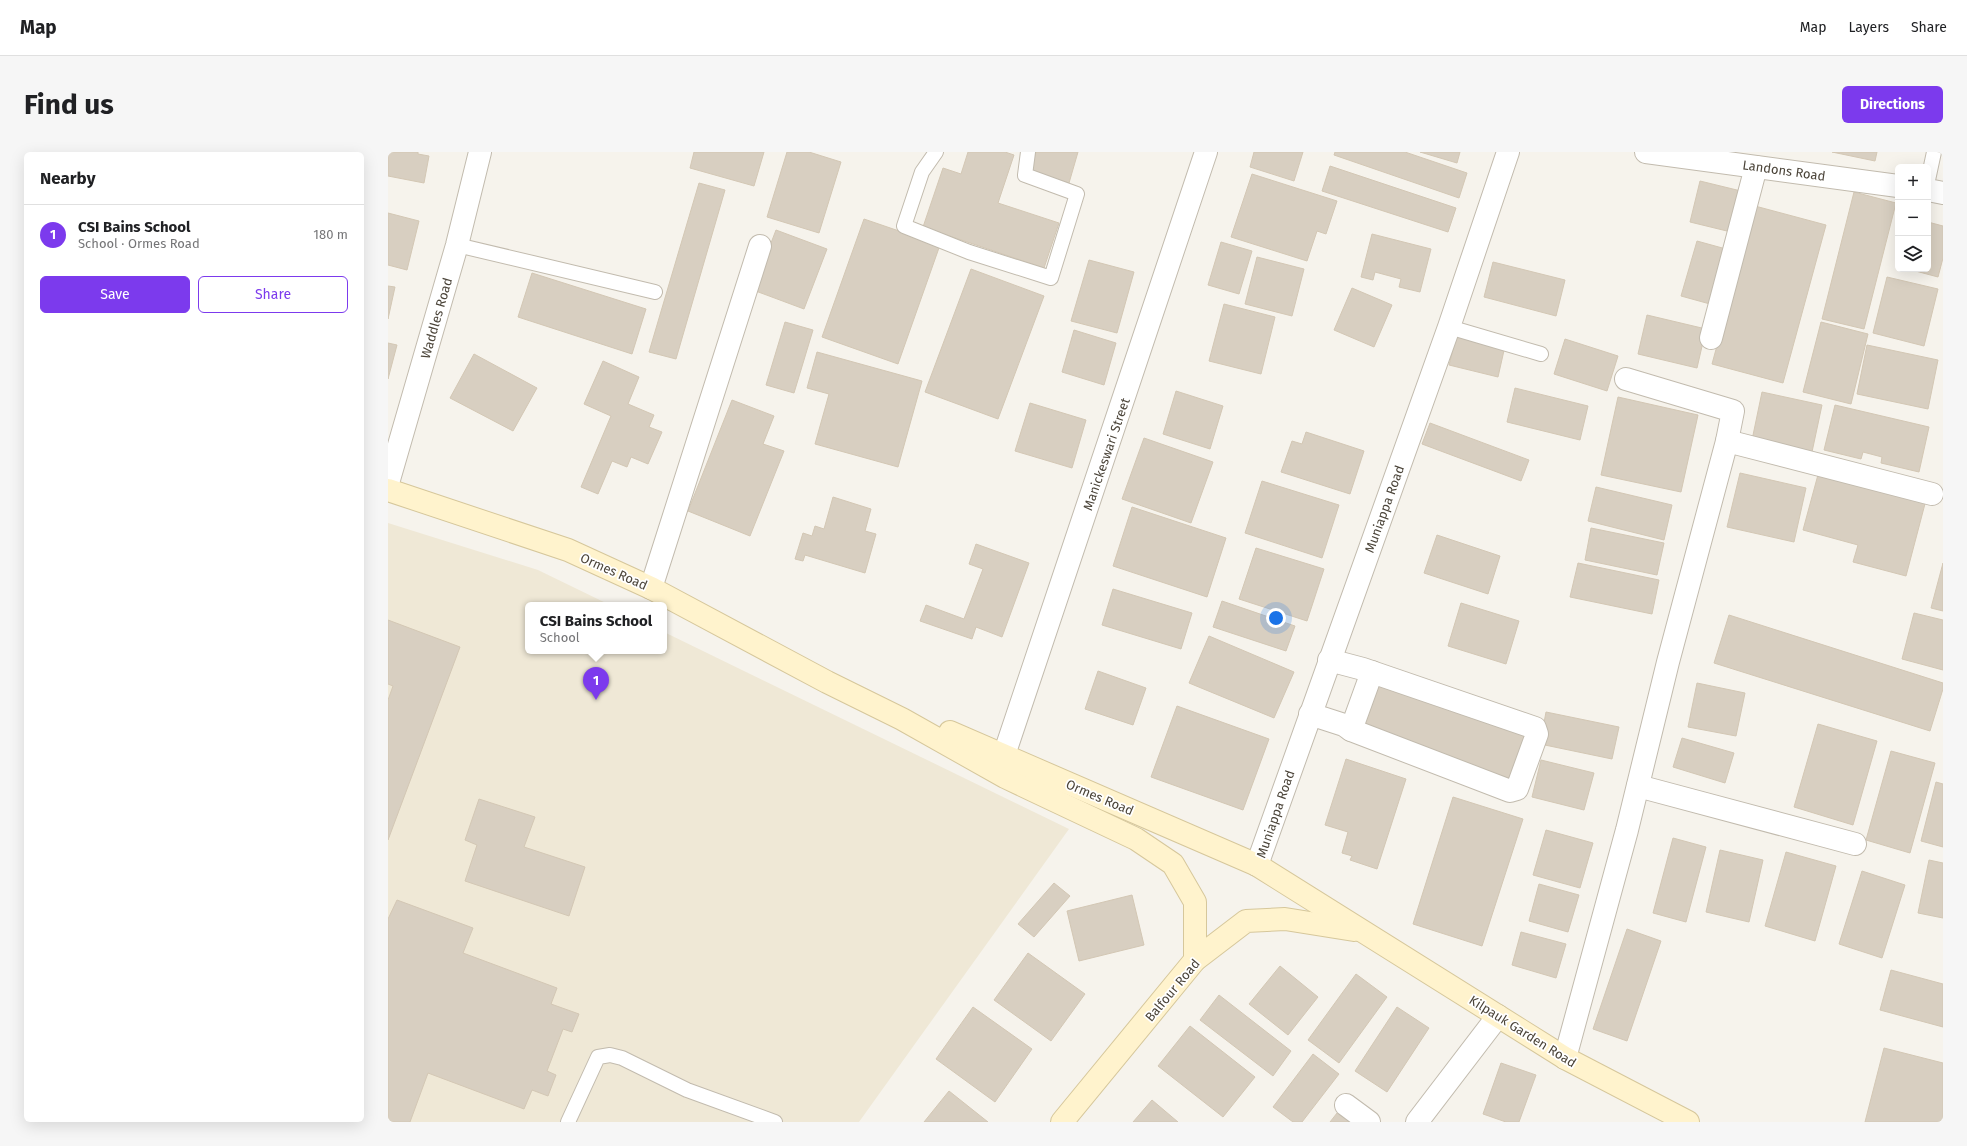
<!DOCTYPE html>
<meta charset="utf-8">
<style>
body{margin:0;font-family:"Fira Sans",sans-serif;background:#f6f6f6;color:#202124}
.controls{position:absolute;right:12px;top:12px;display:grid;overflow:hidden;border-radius:6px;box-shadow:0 4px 16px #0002}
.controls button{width:36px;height:36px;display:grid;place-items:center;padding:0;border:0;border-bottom:1px solid #e0e0e0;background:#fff;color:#202124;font:20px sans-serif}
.you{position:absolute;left:888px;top:466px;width:14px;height:14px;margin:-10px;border:3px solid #fff;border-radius:50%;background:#1a73e8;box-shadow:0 0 0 6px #1a73e833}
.badge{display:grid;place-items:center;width:26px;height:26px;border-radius:50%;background:#7c3aed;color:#fff;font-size:13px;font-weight:700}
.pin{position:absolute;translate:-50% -33px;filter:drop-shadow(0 1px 2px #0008)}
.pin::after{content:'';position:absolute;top:21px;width:14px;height:12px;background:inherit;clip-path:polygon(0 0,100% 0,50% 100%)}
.popup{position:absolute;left:137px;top:450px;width:142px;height:52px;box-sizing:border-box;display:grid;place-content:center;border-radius:6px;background:#fff;filter:drop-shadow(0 1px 3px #0005);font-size:13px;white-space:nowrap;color:#757577}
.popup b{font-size:15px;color:#202124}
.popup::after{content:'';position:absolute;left:50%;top:100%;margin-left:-8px;border:8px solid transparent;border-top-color:#fff}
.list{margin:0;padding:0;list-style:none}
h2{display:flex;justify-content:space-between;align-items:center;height:52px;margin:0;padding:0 16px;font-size:17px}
h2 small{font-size:13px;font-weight:400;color:#757577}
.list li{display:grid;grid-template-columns:26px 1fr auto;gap:12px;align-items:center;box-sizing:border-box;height:60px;padding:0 16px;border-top:1px solid #e0e0e0}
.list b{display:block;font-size:15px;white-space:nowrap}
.list p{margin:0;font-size:13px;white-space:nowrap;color:#757577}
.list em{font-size:13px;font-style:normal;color:#757577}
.actions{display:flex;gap:8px;padding:12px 16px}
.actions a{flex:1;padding:9px 0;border:1px solid #7c3aed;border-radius:6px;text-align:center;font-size:14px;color:#7c3aed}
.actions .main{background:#7c3aed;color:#fff}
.icon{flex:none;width:22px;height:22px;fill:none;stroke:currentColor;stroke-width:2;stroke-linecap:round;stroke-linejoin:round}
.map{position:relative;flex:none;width:1555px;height:970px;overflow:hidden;border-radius:6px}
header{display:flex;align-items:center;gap:24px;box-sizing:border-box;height:56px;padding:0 20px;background:#fff;border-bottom:1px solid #e0e0e0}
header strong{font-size:19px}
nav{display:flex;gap:22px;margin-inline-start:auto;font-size:14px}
.intro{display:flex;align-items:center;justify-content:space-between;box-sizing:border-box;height:96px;padding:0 24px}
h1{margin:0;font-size:28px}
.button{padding:10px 18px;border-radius:6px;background:#7c3aed;color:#fff;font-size:14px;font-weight:700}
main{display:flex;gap:24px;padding:0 24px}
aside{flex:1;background:#fff;border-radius:6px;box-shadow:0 4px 16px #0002}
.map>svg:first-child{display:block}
.education{fill:#efe8d6}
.building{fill:#d8cfc1;stroke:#d3c7b4}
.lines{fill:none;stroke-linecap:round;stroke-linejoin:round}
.lane-casing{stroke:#c2bbae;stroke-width:16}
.street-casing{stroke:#c2bbae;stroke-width:24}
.secondary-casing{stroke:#d6c79b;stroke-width:24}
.lane{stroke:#fff;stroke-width:14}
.street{stroke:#fff;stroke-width:22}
.secondary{stroke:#fff3cd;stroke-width:22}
.labels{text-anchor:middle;stroke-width:3.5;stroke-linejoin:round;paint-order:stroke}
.street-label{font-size:13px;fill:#4b4439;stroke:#fff}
</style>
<header>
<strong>Map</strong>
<nav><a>Map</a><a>Layers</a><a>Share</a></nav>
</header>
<div class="intro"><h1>Find us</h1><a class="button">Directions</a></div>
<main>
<aside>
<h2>Nearby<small></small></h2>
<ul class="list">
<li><span class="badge">1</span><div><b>CSI Bains School</b><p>School · Ormes Road</p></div><em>180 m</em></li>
</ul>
<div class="actions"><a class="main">Save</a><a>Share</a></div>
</aside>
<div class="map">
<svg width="1555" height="970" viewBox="0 0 1555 970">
<rect width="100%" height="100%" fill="#f6f3ec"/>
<polygon class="education" points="0,371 150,418 222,453 140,453 140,499 276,499 276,480 681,677 471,970 0,970"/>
<g class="building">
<polygon points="0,0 30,0 30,2 41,4 36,31 0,24"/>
<polygon points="306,0 376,0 366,34 302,16"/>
<polygon points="399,0 421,0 453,10 431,81 379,65"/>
<polygon points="580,0 617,0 626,3 610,51 671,71 656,116 535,75 555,16 573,22"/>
<polygon points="648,0 690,0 681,31 642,19"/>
<polygon points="866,0 915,0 906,29 862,15"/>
<polygon points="947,0 1017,0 1079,21 1071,46 946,3"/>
<polygon points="1032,0 1072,0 1069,11"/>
<polygon points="1444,0 1489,0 1487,9"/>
<polygon points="942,14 1068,56 1060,80 934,39"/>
<polygon points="864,22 949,49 938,82 929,79 919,109 843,85"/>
<polygon points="1312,29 1353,39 1343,80 1302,70"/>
<polygon points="311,31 337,38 288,207 261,200"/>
<polygon points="1466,40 1508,51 1476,177 1434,167"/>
<polygon points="1367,54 1438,73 1395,231 1324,212"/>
<polygon points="0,61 31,69 19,118 0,113"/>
<polygon points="476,67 552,93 510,212 434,185"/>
<polygon points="1540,70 1555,74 1555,106 1550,125 1520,117 1540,117"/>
<polygon points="388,78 439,97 416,157 365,138"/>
<polygon points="984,82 1043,97 1032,140 1011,135 1013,127 987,120 985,128 973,125"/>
<polygon points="1309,89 1338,97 1322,152 1293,144"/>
<polygon points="833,90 864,99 851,142 820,133"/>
<polygon points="869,105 916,117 904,164 857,152"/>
<polygon points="701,108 746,120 729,181 683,169"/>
<polygon points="1105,110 1177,128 1168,164 1096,145"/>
<polygon points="583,117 656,144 610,267 537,240"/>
<polygon points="144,121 258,157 244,202 130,165"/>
<polygon points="1499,125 1550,137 1536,194 1485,181"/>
<polygon points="0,134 7,135 0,167"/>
<polygon points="964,136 1004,153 986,195 946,178"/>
<polygon points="836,152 887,165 873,222 821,209"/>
<polygon points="1259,163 1318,177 1309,216 1250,202"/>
<polygon points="397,170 425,178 406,241 378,233"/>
<polygon points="1433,170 1480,182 1463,252 1415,240"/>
<polygon points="686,178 728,191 716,233 674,220"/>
<polygon points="1069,182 1117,194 1110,225 1061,213"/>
<polygon points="1177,187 1230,204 1219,239 1166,222"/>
<polygon points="0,191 9,193 0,227"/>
<polygon points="1479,193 1550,208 1540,257 1469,242"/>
<polygon points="429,200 534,229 510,315 427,292 441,242 419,236"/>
<polygon points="86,202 149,236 125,279 62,246"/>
<polygon points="215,209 251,225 240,252 266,263 261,275 274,280 260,312 243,305 239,315 224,309 210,342 193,335 223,264 196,252"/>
<polygon points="1127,236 1200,254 1192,288 1119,270"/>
<polygon points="788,239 835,254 822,297 775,282"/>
<polygon points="1374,240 1434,253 1424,300 1364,288"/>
<polygon points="1230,245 1310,263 1293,340 1213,323"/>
<polygon points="344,248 386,264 375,292 396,299 362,384 300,359"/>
<polygon points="642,251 698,268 684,316 627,299"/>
<polygon points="1447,253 1541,275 1531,320 1493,311 1494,305 1475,300 1473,307 1436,298"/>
<polygon points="1042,271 1141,308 1133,329 1034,292"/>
<polygon points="918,280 976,299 962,342 893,320 904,289 914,292"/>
<polygon points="756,286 825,310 803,371 734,347"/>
<polygon points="1431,319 1538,348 1518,424 1465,410 1470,393 1415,378"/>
<polygon points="1352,321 1418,336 1406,390 1339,375"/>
<polygon points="874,329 951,353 934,406 857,381"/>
<polygon points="1208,335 1284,353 1276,388 1200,369"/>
<polygon points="445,345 483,357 477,379 488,382 477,421 417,403 415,409 407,407 415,381 424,384 427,374 436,377"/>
<polygon points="744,355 838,386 819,445 725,414"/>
<polygon points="1203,376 1276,391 1269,423 1197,408"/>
<polygon points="1049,383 1112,404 1100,442 1036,421"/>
<polygon points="588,392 641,411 614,485 588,475 584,487 532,469 538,453 576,467 595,417 581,412"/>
<polygon points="868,396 936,417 919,469 851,447"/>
<polygon points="1190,411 1271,428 1264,462 1182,445"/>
<polygon points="1555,411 1555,459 1543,456"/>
<polygon points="725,437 804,461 793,497 714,473"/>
<polygon points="834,449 907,474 898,499 825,475"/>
<polygon points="1073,451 1131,469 1118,512 1060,494"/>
<polygon points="1526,461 1555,468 1555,518 1514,507"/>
<polygon points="1341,463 1555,531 1555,537 1542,579 1326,511"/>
<polygon points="0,468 72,495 0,688 0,548 5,534 0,532"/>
<polygon points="821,484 906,520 886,566 801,531"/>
<polygon points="710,519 758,536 745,573 697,557"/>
<polygon points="989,525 1142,578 1125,628 972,574"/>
<polygon points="1309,531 1357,541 1348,584 1300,575"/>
<polygon points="789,554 881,587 855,658 763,625"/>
<polygon points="1158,560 1231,575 1224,607 1152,592"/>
<polygon points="1430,572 1489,589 1465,673 1406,655"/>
<polygon points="1294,586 1346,601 1337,631 1285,615"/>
<polygon points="1503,599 1547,611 1522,701 1478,688"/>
<polygon points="958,607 1018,627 989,717 962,708 964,704 954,701 960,680 937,673"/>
<polygon points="1153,608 1206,621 1196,658 1144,645"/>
<polygon points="1548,630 1555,632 1555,695 1533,689"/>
<polygon points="1065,645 1135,667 1094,794 1025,772"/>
<polygon points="91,647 147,665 136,695 197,715 181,764 77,729 89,693 77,688"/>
<polygon points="1158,678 1205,691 1192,736 1145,723"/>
<polygon points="1285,686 1318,695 1298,770 1265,761"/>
<polygon points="1332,698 1375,708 1361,770 1318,760"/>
<polygon points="1398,700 1448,714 1427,789 1377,774"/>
<polygon points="1541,708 1555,711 1555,766 1530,761"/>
<polygon points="1474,719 1517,733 1494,806 1451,792"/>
<polygon points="666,731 682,744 646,785 630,772"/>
<polygon points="1151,732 1191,743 1180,780 1141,769"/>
<polygon points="744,743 756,793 691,809 679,759"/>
<polygon points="9,748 85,776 75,801 169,836 163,852 191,862 184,880 175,877 159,919 168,923 160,944 144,938 136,957 40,921 22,970 0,970 0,767"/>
<polygon points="1239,777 1273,789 1239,889 1205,877"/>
<polygon points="1133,780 1178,792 1168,826 1124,813"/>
<polygon points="640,801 697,842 663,889 606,848"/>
<polygon points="892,814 930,845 900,883 861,852"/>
<polygon points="1503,818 1555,832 1555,875 1492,858"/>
<polygon points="968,822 999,845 951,911 920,888"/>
<polygon points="831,843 903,899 885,924 812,868"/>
<polygon points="585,855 644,897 607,950 548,907"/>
<polygon points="1009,855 1041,876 999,940 967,919"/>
<polygon points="802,874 867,925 835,965 770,914"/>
<polygon points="1496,896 1555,911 1555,970 1477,970"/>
<polygon points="925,902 951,922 914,970 905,970 885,955"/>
<polygon points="1113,911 1148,923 1131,970 1118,970 1095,962"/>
<polygon points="561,939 600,970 536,970"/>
<polygon points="764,948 790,970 745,970"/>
<polygon points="953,956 971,970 942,970"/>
</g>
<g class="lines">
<defs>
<g id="lane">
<polyline points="548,0 534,20 516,74 581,100 663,126 689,42 637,23 640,0"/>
<polyline points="1540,28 1546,0"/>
<polyline points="69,93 267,140"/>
<polyline points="1061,175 1153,202"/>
<polyline points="180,970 210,905 222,903 234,906 299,938 387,970"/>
</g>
<g id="street">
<polyline points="1258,0 1510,34"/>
<polyline points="1540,38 1555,41"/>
<polyline points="1323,186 1368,15"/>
<polyline points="1339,289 1544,342"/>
<polyline points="0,331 69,93 92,0"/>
<polyline points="263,436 372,94"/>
<polyline points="922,562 956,573 963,578 1122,639 1129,637 1149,582 1147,576 975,517 941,508"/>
<polyline points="963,578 984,520"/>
<polyline points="616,603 818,0"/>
<polyline points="1250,634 1467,692"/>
<polyline points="869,713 1061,175 1120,0"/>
<polyline points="1177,906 1239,678 1280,510 1339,289 1345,259 1238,227"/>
<polyline points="958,953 981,970"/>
<polyline points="1029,970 1110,864"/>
</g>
<g id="secondary">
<polyline points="0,338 180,398 263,436 439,530 514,567 617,625 748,687 785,712 807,750 807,808"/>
<polyline points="562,580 869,713 1177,906 1300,970"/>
<polyline points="674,970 807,808 858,769 897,767 966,778"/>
</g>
</defs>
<use href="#lane" class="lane-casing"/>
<use href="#street" class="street-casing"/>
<use href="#secondary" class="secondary-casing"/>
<use href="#lane" class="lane"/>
<use href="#street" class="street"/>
<use href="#secondary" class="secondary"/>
</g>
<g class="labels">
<g class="street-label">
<text transform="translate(1396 18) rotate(8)" y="5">Landons Road</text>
<text transform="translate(48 166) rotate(-74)" y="5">Waddles Road</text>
<text transform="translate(718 302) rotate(-71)" y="5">Manickeswari Street</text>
<text transform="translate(996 357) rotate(-70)" y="5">Muniappa Road</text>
<text transform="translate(226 419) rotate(24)" y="5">Ormes Road</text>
<text transform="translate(712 645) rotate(23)" y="5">Ormes Road</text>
<text transform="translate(887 662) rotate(-71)" y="5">Muniappa Road</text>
<text transform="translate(784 838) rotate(-50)" y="5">Balfour Road</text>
<text transform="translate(1135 879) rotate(32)" y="5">Kilpauk Garden Road</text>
</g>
</g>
</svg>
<div class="controls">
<button>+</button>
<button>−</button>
<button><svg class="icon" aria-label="layers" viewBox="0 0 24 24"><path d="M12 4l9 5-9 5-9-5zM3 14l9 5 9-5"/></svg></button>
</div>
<div class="you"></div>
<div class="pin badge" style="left:208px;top:548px">1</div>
<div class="popup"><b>CSI Bains School</b>School</div>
</div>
</main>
